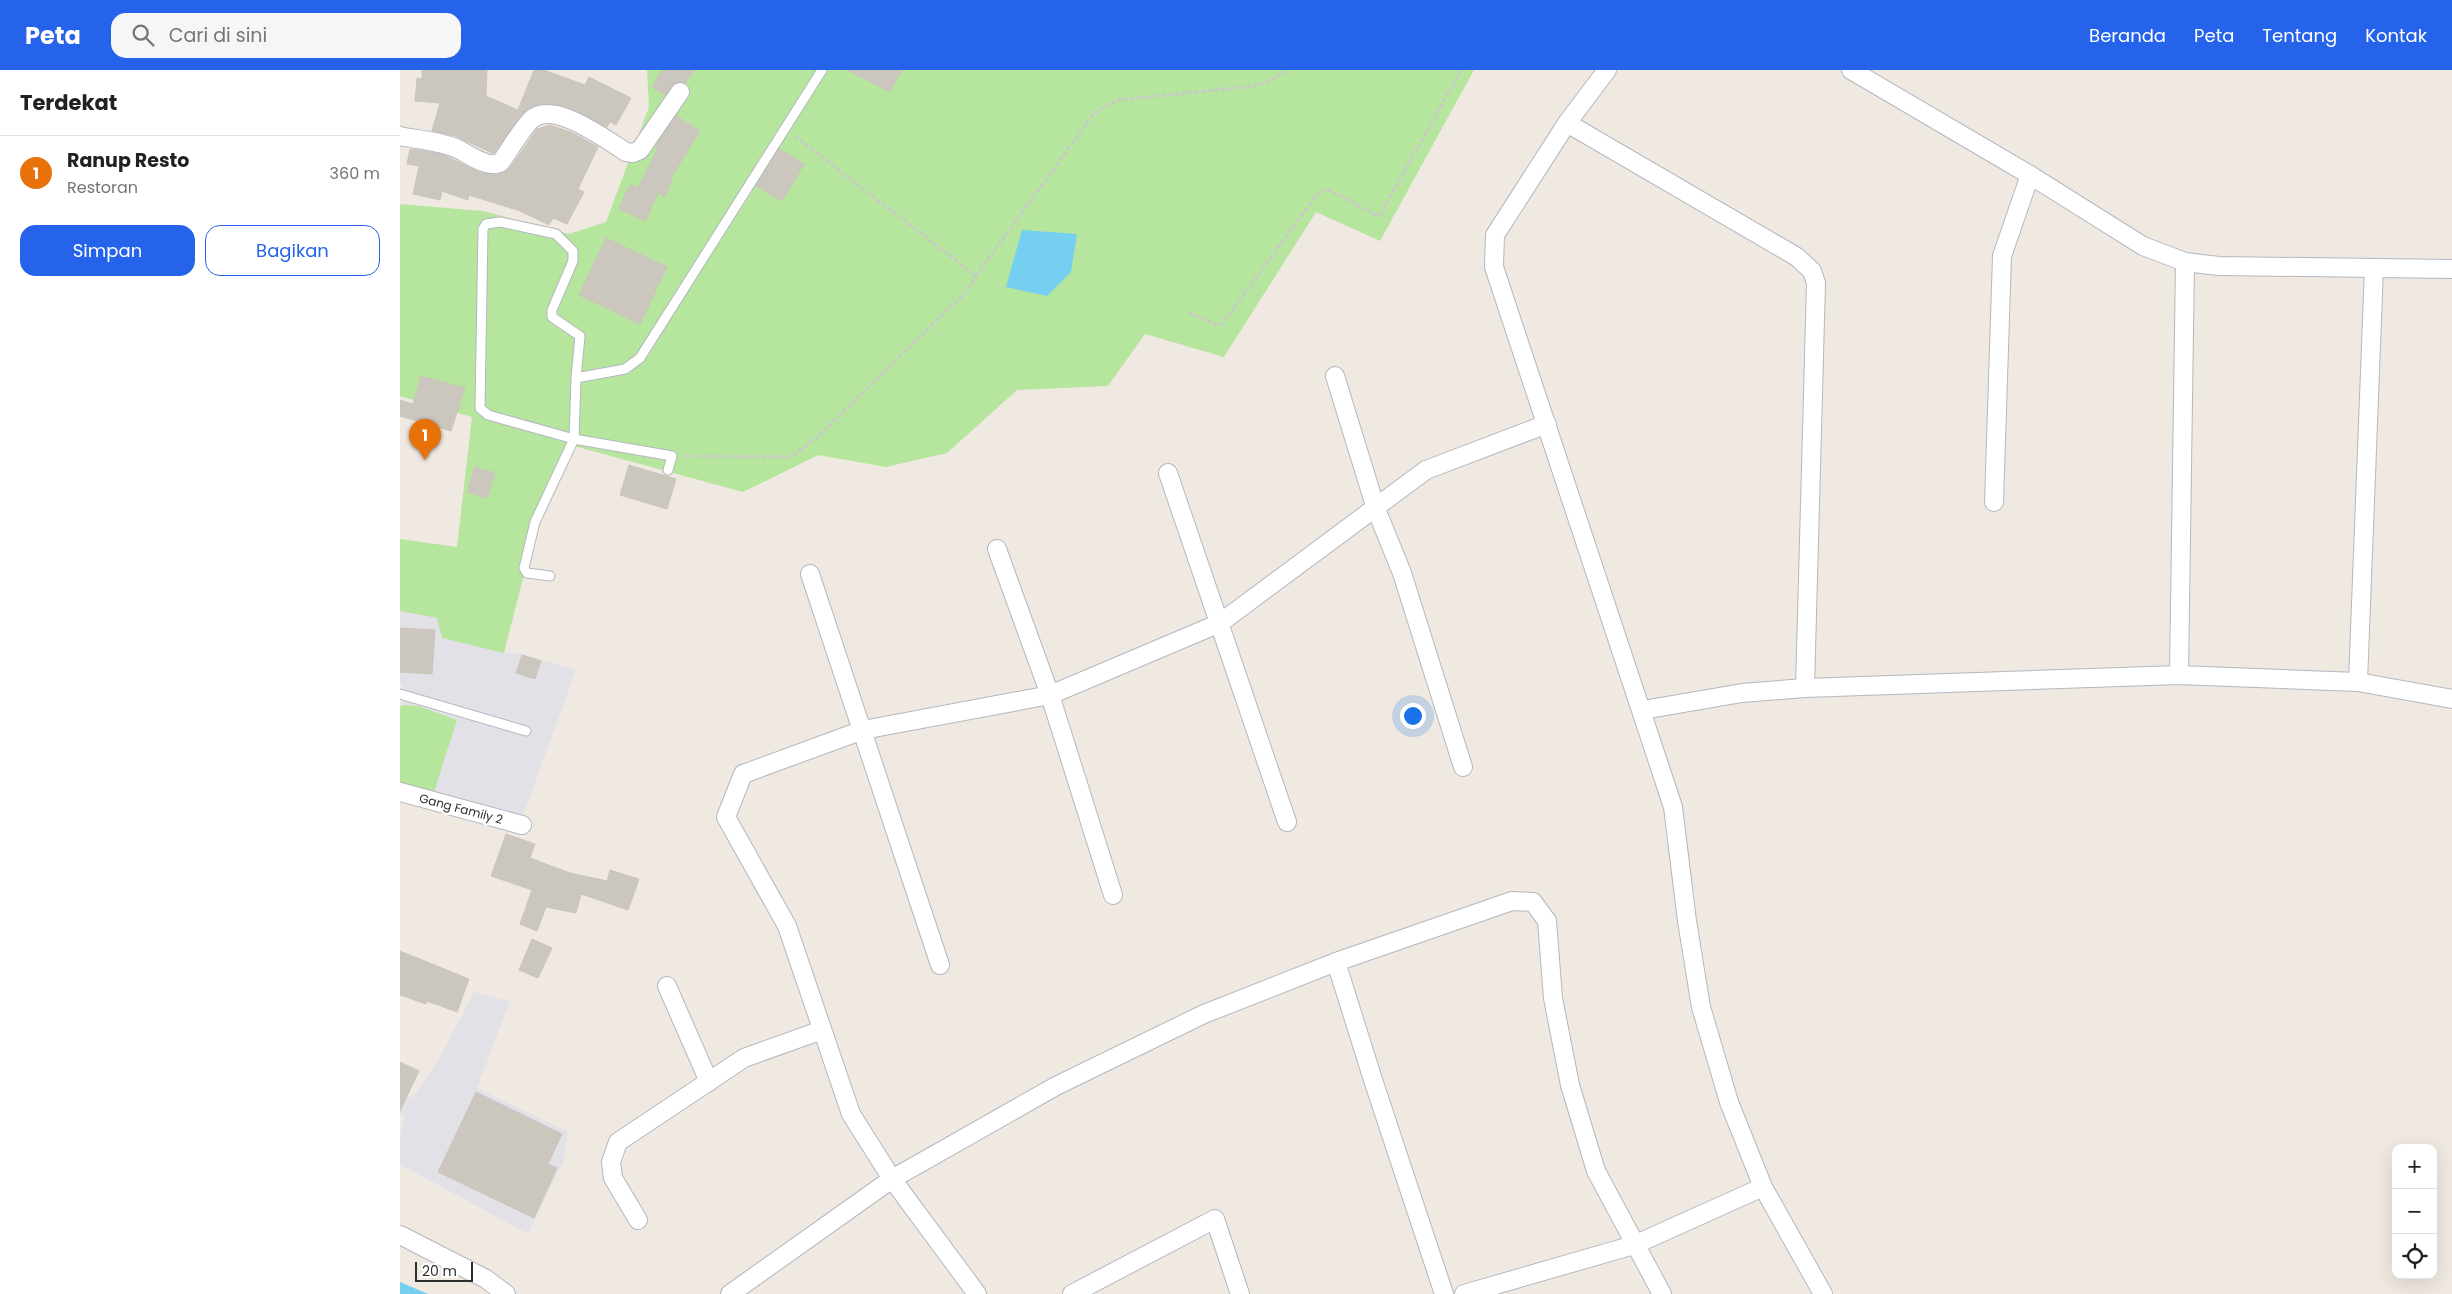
<!DOCTYPE html>
<html lang="id">
<meta charset="utf-8">
<style>
body{margin:0;font-family:Poppins,sans-serif;background:#f6f6f6;color:#202124}
.controls{position:absolute;right:15px;bottom:15px;display:grid;overflow:hidden;border-radius:10px;box-shadow:0 5px 20px #0002}
.controls button{width:45px;height:45px;display:grid;place-items:center;padding:0;border:0;border-bottom:1px solid #e0e0e0;background:#fff;color:#202124;font:25px sans-serif}
.scale{position:absolute;left:15px;bottom:12px;width:58px;box-sizing:border-box;padding-left:5px;border:2px solid #2e2e2e;border-top:0;font-size:14px;line-height:18px;white-space:nowrap;color:#2e2e2e;-webkit-text-stroke:4px #fff;paint-order:stroke}
.you{position:absolute;left:1012px;top:645px;width:18px;height:18px;margin:-12px;border:4px solid #fff;border-radius:50%;background:#1a73e8;box-shadow:0 0 0 8px #1a73e833}
.badge{display:grid;place-items:center;width:32px;height:32px;border-radius:50%;background:#2563eb;color:#fff;font-size:16px;font-weight:700}
.pin{position:absolute;translate:-50% -41px;filter:drop-shadow(0 1px 2px #0008)}
.pin::after{content:'';position:absolute;top:26px;width:18px;height:15px;background:inherit;clip-path:polygon(0 0,100% 0,50% 100%)}
.list{margin:0;padding:0;list-style:none}
h2{display:flex;justify-content:space-between;align-items:center;height:65px;margin:0;padding:0 20px;font-size:21px}
h2 small{font-size:16px;font-weight:400;color:#757577}
.list li{display:grid;grid-template-columns:32px 1fr auto;gap:15px;align-items:center;box-sizing:border-box;height:75px;padding:0 20px;border-top:1px solid #e0e0e0}
.list b{display:block;font-size:19px;white-space:nowrap}
.list p{margin:0;font-size:16px;white-space:nowrap;color:#757577}
.list em{font-size:16px;font-style:normal;color:#757577}
.actions{display:flex;gap:10px;padding:15px 20px}
.actions a{flex:1;padding:11px 0;border:1px solid #2563eb;border-radius:15px;text-align:center;font-size:18px;color:#2563eb}
.actions .main{background:#2563eb;color:#fff}
.icon{flex:none;width:28px;height:28px;fill:none;stroke:currentColor;stroke-width:2;stroke-linecap:round;stroke-linejoin:round}
.map{position:relative;flex:none;width:2052px;height:1224px;overflow:hidden}
header{display:flex;align-items:center;gap:30px;box-sizing:border-box;height:70px;padding:0 25px;background:#2563eb;color:#fff}
header strong{font-size:24px}
nav{display:flex;gap:28px;margin-inline-start:auto;font-size:18px}
.search{width:350px;height:45px;background:#f6f6f6;display:flex;align-items:center;gap:12px;box-sizing:border-box;padding:0 18px;border-radius:15px;color:#757577;font-size:19px}
main{display:flex}
aside{flex:1;background:#fff}
.map>svg:first-child{display:block}
.industrial{fill:#e3e1e8}
.green{fill:#b6e59e;fill-rule:evenodd}
.water{fill:#75cff0}
.building{fill:#cbc7bf;stroke:#cbc5ba}
.lines{fill:none;stroke-linecap:round;stroke-linejoin:round}
.service-casing{stroke:#b4b7c1;stroke-width:11}
.minor-casing{stroke:#b4b7c1;stroke-width:20}
.path{stroke:#c9c9c9;stroke-width:3;stroke-dasharray:4 2.5;stroke-linecap:butt}
.service{stroke:#fff;stroke-width:9}
.minor{stroke:#fff;stroke-width:18}
.labels{text-anchor:middle;stroke-width:5;stroke-linejoin:round;paint-order:stroke}
.street-label{font-size:12px;fill:#2e2e2e;stroke:#fff}
</style>
<header>
<strong>Peta</strong>
<div class="search"><svg class="icon" aria-label="search" viewBox="0 0 24 24"><circle cx="10" cy="10" r="6"/><path d="M15 15l6 6"/></svg>Cari di sini</div>
<nav><a>Beranda</a><a>Peta</a><a>Tentang</a><a>Kontak</a></nav>
</header>
<main>
<aside>
<h2>Terdekat<small></small></h2>
<ul class="list">
<li><span class="badge" style="background:#e8710a">1</span><div><b>Ranup Resto</b><p>Restoran</p></div><em>360 m</em></li>
</ul>
<div class="actions"><a class="main">Simpan</a><a>Bagikan</a></div>
</aside>
<div class="map">
<svg width="2052" height="1224" viewBox="0 0 2052 1224">
<rect width="100%" height="100%" fill="#efe9e1"/>
<g class="industrial">
<polygon points="0,541 37,548 104,583 120,583 176,600 122,748 33,725 18,636 3,635 3,615 0,613"/>
<polygon points="74,922 110,931 77,1018 168,1062 163,1092 128,1164 0,1094 0,1070 5,1046 0,1043 0,1024 12,1028 34,998"/>
</g>
<g class="green">
<path d="M247 0H1074L980 171 916 142 824 287 745 264 708 316 617 320 547 383 486 397 418 385 343 422 174 376 145 438 129 485 104 583 42 568 37 548 0 541V469L57 477 72 347 0 326V134L83 141 169 164 206 152 249 37ZM75 397 95 403 87 428 67 422Z"/>
<polygon points="3,635 18,636 57,650 33,725 0,716 0,636"/>
</g>
<g class="water">
<polygon points="622,160 677,164 671,202 647,226 606,217"/>
<polygon points="0,1212 28,1224 0,1224"/>
</g>
<g class="building">
<polygon points="22,0 87,0 86,26 118,40 134,0 144,0 185,15 189,7 231,28 216,55 210,52 207,57 167,37 150,34 134,36 122,44 94,83 92,83 55,66 32,61 40,33 15,31 17,8 22,9"/>
<polygon points="262,0 294,0 285,13 275,13 265,25 252,17"/>
<polygon points="447,0 502,0 490,22"/>
<polygon points="276,46 300,61 275,101 265,127 258,123 245,151 219,139 230,114 238,118 258,78 256,76"/>
<polygon points="150,55 173,63 198,77 178,119 184,122 167,154 153,148 149,155 120,141 69,125 68,130 42,121 40,130 13,124 19,96 7,94 10,79 42,84 81,103 97,105 110,98 137,59"/>
<polygon points="379,79 404,94 382,131 356,116"/>
<polygon points="206,168 267,197 240,254 179,225"/>
<polygon points="21,306 65,318 51,361 0,346 0,330 13,334"/>
<polygon points="229,395 276,409 267,439 220,425"/>
<polygon points="75,397 95,403 87,428 67,422"/>
<polygon points="0,558 35,560 32,604 0,602"/>
<polygon points="122,585 141,591 135,609 116,603"/>
<polygon points="106,764 135,774 130,788 170,803 207,811 210,800 239,809 228,840 181,824 176,843 146,837 137,861 120,854 132,820 91,806"/>
<polygon points="132,869 152,878 138,908 119,900"/>
<polygon points="0,881 69,909 57,942 27,931 26,934 0,925"/>
<polygon points="0,992 19,1001 0,1041"/>
<polygon points="76,1022 162,1064 148,1094 157,1098 134,1148 38,1102"/>
</g>
<g class="lines">
<defs>
<g id="service">
<polyline points="176,308 180,266 152,247 152,240 173,191 173,181 156,164 100,152 86,154 83,159 80,338 88,345 174,369 176,308 225,299 240,288 422,0"/>
<polyline points="150,506 127,503 124,498 135,452 174,369 272,386 268,400"/>
<polyline points="0,624 126,661"/>
</g>
<g id="minor">
<polyline points="1207,0 1167,53 1095,165 1094,197 1273,737 1287,851 1301,937 1329,1032 1363,1117 1423,1224"/>
<polyline points="1451,0 1630,105 1743,176 1785,192 1819,196 2052,199"/>
<polyline points="1167,53 1397,187 1412,201 1416,213 1405,618"/>
<path d="M0 66C18 70 41 71 58 79 68 84 89 100 101 92 110 79 119 63 130 51 151 28 205 69 226 82L233 83 240 80 280 22"/>
<polyline points="935,306 976,439 1002,503 1063,697"/>
<polyline points="768,403 887,752"/>
<polyline points="1594,432 1602,186 1630,105"/>
<polyline points="597,479 650,625 713,825"/>
<polyline points="410,504 540,895"/>
<polyline points="1779,605 1785,192"/>
<polyline points="1958,612 1974,198"/>
<polyline points="1243,640 1342,623 1405,618 1779,605 1958,612 2052,629"/>
<polyline points="0,722 122,755"/>
<polyline points="936,892 974,1013 1044,1224"/>
<polyline points="267,916 309,1012"/>
<polyline points="238,1150 213,1108 211,1092 218,1072 344,988 422,960"/>
<polyline points="0,1165 86,1209 106,1224"/>
<polyline points="330,1224 492,1109 656,1016 804,944 936,892 1112,831 1133,832 1147,851 1153,928 1170,1015 1196,1101 1262,1224"/>
<polyline points="577,1224 492,1109 451,1044 387,856 326,747 343,704 463,660 650,625 820,553 1026,400 1147,354"/>
<polyline points="672,1224 815,1149 840,1224"/>
<polyline points="1064,1224 1234,1175 1363,1117"/>
</g>
</defs>
<use href="#service" class="service-casing"/>
<use href="#minor" class="minor-casing"/>
<g class="path">
<polyline points="576,206 692,46 708,34 719,30 854,16 869,11 888,0"/>
<polyline points="789,243 817,255 822,254 919,122 925,120 931,121 976,145 980,145 1061,0"/>
<polyline points="284,386 391,387 416,368 566,222 576,206 395,66"/>
</g>
<use href="#service" class="service"/>
<use href="#minor" class="minor"/>
</g>
<g class="labels">
<g class="street-label">
<text transform="translate(61 739) rotate(15)" y="4">Gang Family 2</text>
</g>
</g>
</svg>
<div class="controls">
<button>+</button>
<button>−</button>
<button><svg class="icon" aria-label="locate" viewBox="0 0 24 24"><circle cx="12" cy="12" r="6"/><path d="M12 2v4M12 18v4M2 12h4M18 12h4"/></svg></button>
</div>
<div class="scale">20 m</div>
<div class="you"></div>
<div class="pin badge" style="left:25px;top:390px;background:#e8710a">1</div>
</div>
</main>
